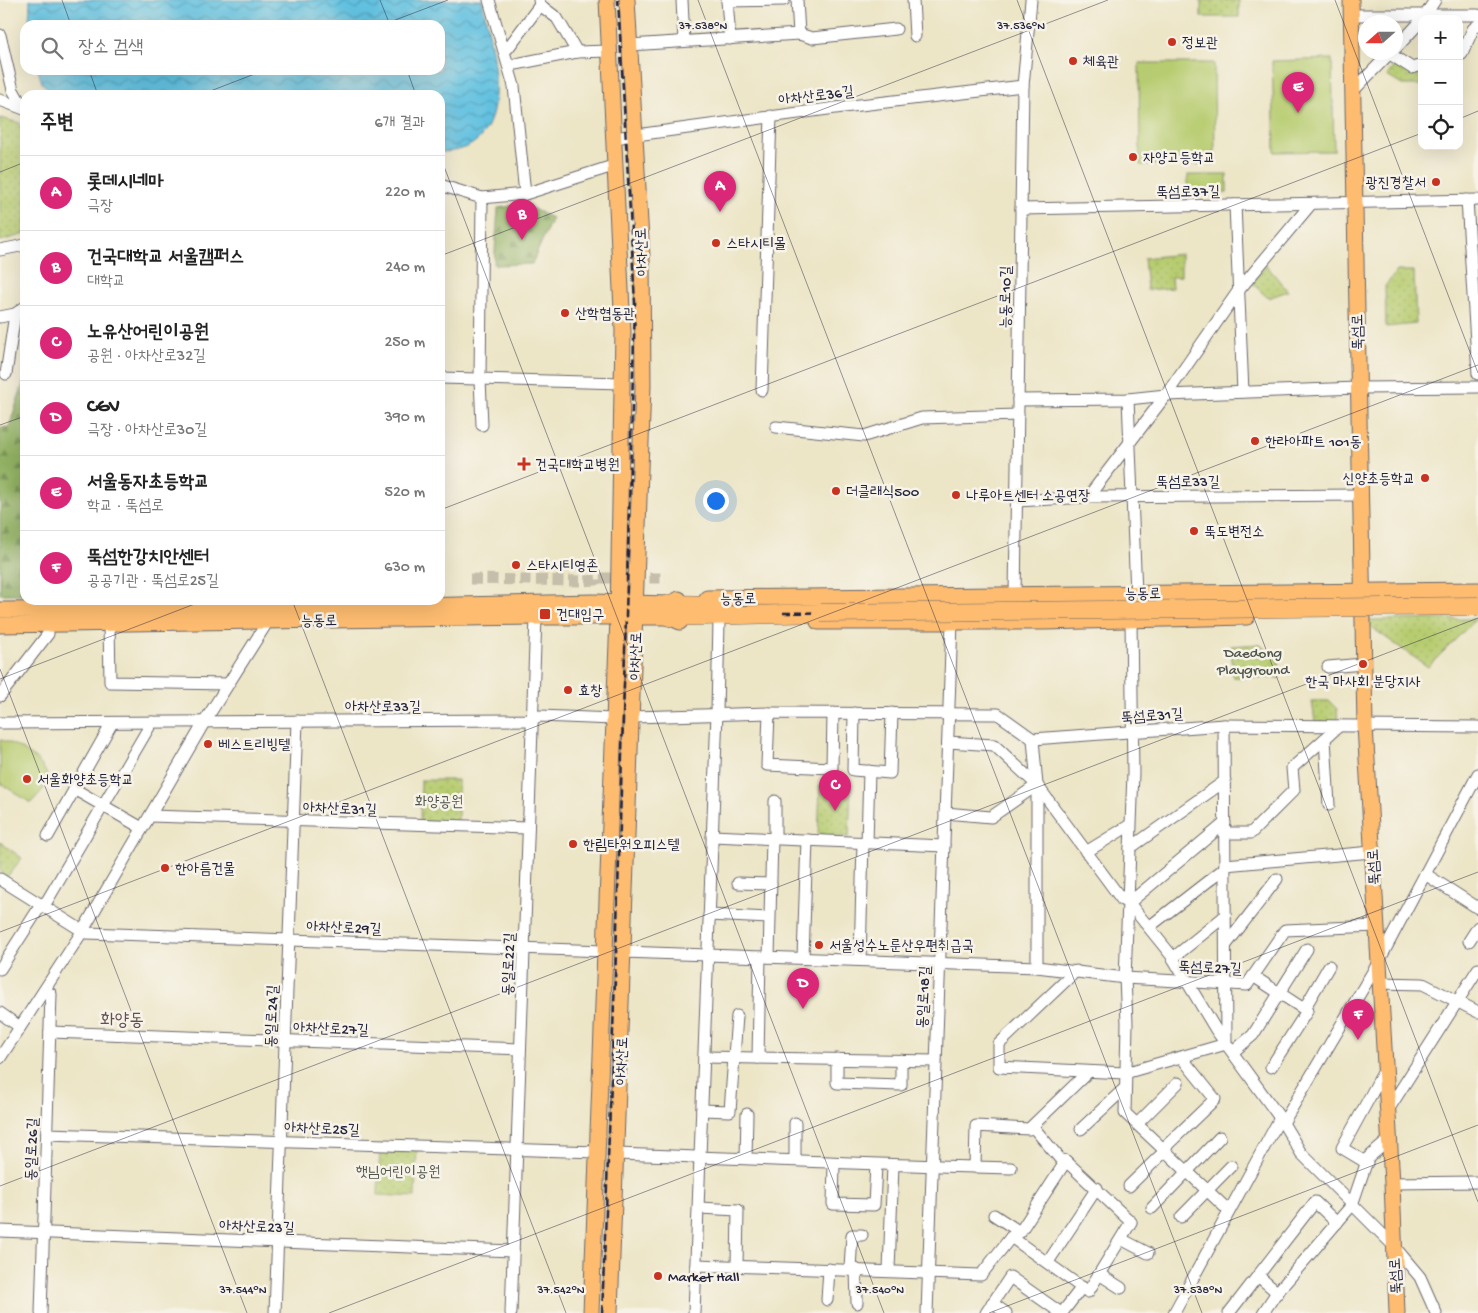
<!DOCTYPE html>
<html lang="ko">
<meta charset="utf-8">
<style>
body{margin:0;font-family:"Gochi Hand","Poor Story",sans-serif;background:#f2f2f2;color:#222}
.controls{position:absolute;right:15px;top:15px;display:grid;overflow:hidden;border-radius:10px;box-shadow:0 5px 20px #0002}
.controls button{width:45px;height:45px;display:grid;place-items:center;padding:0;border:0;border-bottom:1px solid #e0e0e0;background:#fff;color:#222;font:25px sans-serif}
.compass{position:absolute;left:1358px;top:15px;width:45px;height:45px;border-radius:50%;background:#fff;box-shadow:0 5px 20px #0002;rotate:249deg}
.you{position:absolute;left:715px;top:500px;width:18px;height:18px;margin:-12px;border:4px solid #fff;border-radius:50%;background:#1a73e8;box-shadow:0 0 0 8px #1a73e833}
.badge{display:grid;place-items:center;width:32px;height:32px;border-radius:50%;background:#db2777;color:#fff;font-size:16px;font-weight:700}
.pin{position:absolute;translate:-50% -41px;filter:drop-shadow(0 1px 2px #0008)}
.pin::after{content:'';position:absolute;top:26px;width:18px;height:15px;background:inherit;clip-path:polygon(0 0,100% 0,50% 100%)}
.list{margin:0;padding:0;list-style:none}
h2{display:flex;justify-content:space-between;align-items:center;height:65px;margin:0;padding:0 20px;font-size:21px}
h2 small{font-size:16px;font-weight:400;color:#767676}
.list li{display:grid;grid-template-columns:32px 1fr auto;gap:15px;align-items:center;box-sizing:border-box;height:75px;padding:0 20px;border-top:1px solid #e0e0e0}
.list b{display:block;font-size:19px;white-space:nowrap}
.list p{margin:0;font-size:16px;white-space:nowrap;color:#767676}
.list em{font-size:16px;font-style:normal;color:#767676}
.icon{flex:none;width:28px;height:28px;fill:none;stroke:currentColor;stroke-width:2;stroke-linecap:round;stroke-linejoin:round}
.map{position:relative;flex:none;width:1478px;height:1313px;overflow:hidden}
.search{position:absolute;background:#fff;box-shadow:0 5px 20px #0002;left:20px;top:20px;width:425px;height:55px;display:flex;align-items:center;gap:12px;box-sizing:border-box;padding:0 18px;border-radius:15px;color:#767676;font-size:19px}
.panel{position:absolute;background:#fff;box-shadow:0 5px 20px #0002;left:20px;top:90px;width:425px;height:515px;border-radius:15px}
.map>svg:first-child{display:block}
.green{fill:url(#green-dots);stroke:#6c7756}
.forest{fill:url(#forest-firs);stroke:#5a694e}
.pitch{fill:#b7cc70;stroke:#6c7756}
.water{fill:url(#water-waves);stroke:#42728e}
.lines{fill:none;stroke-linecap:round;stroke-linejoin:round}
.minor-tunnel{stroke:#c4beaa;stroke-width:11;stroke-dasharray:11 5.5;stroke-linecap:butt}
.minor-casing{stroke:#69666c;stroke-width:13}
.major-casing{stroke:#69666c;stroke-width:17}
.highway-casing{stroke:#69666c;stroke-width:19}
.minor{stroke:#fff;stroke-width:11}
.major{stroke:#fdbc70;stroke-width:15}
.highway{stroke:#fdbc70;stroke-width:18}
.rail{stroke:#22223b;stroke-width:2.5;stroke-dasharray:8 4;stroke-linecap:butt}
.highway-bridge-casing{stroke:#69666c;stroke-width:19;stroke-linecap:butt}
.highway-bridge{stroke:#fdbc70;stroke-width:18}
.ticks{fill:none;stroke:#22223b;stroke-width:1;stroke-opacity:0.45}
.poi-dot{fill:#c8321e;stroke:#f7f3e8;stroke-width:2}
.labels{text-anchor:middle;stroke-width:5;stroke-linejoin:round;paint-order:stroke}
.poi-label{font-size:15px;fill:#22223b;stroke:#f7f3e8;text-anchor:start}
.street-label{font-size:15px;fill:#22223b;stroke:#f7f3e8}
.park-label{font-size:15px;fill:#4f554b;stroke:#f7f3e8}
.quarter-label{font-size:18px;fill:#635051;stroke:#f7f3e8}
.ticks-label{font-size:12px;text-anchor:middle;fill:#22223b;stroke:#f7f3e8;stroke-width:5;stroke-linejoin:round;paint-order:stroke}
</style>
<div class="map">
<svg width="1478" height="1313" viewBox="0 0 1478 1313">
<defs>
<pattern id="green-dots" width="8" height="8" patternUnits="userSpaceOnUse" patternTransform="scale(1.25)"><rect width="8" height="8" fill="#b7cc70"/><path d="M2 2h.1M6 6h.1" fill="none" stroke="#9daf62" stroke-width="1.8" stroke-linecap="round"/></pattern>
<pattern id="forest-firs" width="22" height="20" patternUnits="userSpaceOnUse" patternTransform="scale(1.25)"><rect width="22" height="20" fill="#91b062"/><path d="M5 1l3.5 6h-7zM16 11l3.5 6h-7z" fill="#768f52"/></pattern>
<pattern id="water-waves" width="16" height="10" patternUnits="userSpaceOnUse" patternTransform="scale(1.25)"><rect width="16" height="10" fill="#62c1e0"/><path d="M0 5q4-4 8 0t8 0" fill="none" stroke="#509cb7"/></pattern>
</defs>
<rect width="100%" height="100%" fill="#f7f3e8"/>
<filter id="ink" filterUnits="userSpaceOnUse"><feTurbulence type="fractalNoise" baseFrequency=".02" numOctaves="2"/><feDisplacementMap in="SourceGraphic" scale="10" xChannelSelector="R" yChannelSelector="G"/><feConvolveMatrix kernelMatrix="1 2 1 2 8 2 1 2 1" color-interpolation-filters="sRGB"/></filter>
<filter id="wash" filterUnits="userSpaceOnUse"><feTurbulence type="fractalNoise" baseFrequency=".0096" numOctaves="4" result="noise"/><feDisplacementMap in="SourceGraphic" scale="20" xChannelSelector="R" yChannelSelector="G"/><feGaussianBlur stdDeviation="1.12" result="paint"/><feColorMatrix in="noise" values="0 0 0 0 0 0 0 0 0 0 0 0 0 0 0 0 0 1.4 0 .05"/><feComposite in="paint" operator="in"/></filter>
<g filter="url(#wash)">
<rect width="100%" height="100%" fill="#ece5c6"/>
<g class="green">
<rect x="1201" y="0" width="38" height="17"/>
<polygon points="1397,62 1422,70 1422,85 1402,85 1387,76"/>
<polygon points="0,118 20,123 25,147 25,234 0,241"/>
<polygon points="1181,254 1181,276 1171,277 1172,288 1147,290 1144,258"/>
<polygon points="1266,265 1288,291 1268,298 1252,283"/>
<polygon points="1397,271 1414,271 1416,324 1386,327 1385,286"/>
<polygon points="1476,619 1428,667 1368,625 1368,620"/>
<polygon points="1259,644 1279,660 1280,678 1233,677 1231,646"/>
<polygon points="1312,701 1329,701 1337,709 1338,723 1315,722"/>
<polygon points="421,780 458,780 458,822 420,822"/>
<polygon points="820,786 851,787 849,837 818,836"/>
<polygon points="0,842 22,858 7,877 0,872"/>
<polygon points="380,1145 417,1146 415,1197 378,1195"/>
</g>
<g class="forest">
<polygon points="523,204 552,218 532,264 494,265 498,208"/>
<polygon points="25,377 25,594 0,594 0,428 9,427"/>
</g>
<g class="pitch">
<polygon points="1332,59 1334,151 1275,152 1272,61"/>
<polygon points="1139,63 1214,63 1215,164 1140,165"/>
<rect x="1188" y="175" width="39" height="18"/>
<path d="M0 740C13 741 48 763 47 778 47 789 36 796 31 803L0 783Z"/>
</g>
<path class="water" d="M30 0H482C492 48 521 152 440 152V95H54L42 83 38 70H440V25H29Z"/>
</g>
<g filter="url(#ink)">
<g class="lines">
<polyline class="minor-tunnel" points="470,579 584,581 596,580 596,578 666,578"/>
<defs>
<g id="minor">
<polyline points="539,0 540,5 557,18 577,52 609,51"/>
<polyline points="682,0 684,41"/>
<polyline points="727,0 730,39"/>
<polyline points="797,0 799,34"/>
<polyline points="913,0 915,36"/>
<polyline points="727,1 784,0"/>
<polyline points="1351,15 1478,15"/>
<polyline points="1423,19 1435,0"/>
<polyline points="0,35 13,90 24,109 0,100"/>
<polyline points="630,45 799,34 812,38 896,29"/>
<polyline points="508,48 540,5"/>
<polyline points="1396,48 1422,20"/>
<polyline points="1390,54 1412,68 1422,65"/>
<polyline points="1459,55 1462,54 1473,29 1478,25"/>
<polyline points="516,64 577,52"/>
<polyline points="1353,91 1391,52"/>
<polyline points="614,138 843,107 1023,86"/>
<polyline points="440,185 482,198 525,194 514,86 489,0"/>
<polyline points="525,194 616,165"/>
<polyline points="1467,200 1478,374"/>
<polyline points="1235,205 1243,392"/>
<polyline points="1021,209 1478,200"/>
<polyline points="0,250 25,245"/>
<polyline points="0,317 15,314 25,307"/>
<polyline points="6,374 15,314"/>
<polyline points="440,378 622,383"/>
<polyline points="762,390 771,116"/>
<polyline points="1128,399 1136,593"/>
<polyline points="1018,400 1128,399 1166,395 1358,388 1478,387"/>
<polyline points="482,425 480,379 482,198"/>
<polyline points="776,427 864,436 922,418 1018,415"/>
<polyline points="1088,497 1166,395 1239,290 1311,204"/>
<polyline points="1017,501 1088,497 1360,495"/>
<polyline points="1015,595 1023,86 1031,0"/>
<polyline points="1131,621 1133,773 1125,978 1127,1023 1125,1113 1229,1211"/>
<polyline points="109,623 110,682 228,684"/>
<polyline points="1328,667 1363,664"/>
<polyline points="0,696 48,634 48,624"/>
<polyline points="769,713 767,765 832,768 833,713"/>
<polyline points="854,713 853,770 890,773 892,713"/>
<polyline points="633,717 769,713 998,714 1033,739 1224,725 1478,727"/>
<polyline points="0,723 528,720 540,716 613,719"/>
<polyline points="1033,739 1037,785 1037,967"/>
<polyline points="1325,739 1329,805"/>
<polyline points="948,742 994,745 1037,785 1122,900 1129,903 1171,955 1216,1030 1280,1118 1301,1153 1393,1245 1420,1277 1436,1313"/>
<polyline points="74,789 142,828"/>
<polyline points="775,801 775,838"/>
<polyline points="945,813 991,817 1037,785"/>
<polyline points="150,816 528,828"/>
<polyline points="1225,833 1251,833 1294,790 1292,768 1339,726"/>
<polyline points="48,836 112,723"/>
<polyline points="712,836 944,846"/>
<polyline points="867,843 869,771"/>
<polyline points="1130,848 1225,781"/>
<polyline points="1086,852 1130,825"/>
<polyline points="1225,865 1372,852"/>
<polyline points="1425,874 1478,908"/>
<polyline points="0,879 86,933 605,951"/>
<polyline points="738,883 771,884"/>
<polyline points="1129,903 1225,823"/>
<polyline points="709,915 769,918"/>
<polyline points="1149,927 1225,868"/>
<polyline points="1469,941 1478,927"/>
<polyline points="1226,945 1277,879"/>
<polyline points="624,952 1037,967 1125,978 1247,985 1285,930 1376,926"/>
<polyline points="769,957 772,838"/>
<polyline points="803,958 807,840"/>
<polyline points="1173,958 1225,916"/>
<polyline points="860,960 863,842"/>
<polyline points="0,969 41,905 47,901 152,722"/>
<polyline points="1076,971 999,1044 999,1067 1125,1073 1226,1044 1224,725"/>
<polyline points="1253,976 1307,1011 1271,1067"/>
<polyline points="1380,983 1423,984 1478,1012"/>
<polyline points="1304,1009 1329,966"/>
<polyline points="0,1013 20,1027"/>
<polyline points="50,1032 520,1049"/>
<polyline points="1233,1052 1253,1035 1307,949"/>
<polyline points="704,1057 935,1061"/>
<polyline points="0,1058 82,932 205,721 268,621"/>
<polyline points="758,1058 760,957"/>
<polyline points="837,1059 837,1083 901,1085 901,1060"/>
<polyline points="702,1110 730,1111 737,1016"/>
<polyline points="1388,1110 1478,969"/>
<polyline points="1283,1123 1378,963 1478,774"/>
<polyline points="1137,1124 1178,1083"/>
<polyline points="1081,1129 1125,1088"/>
<polyline points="47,1134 597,1152"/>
<polyline points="1163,1149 1215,1099 1182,1058"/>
<path d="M617 1154C737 1158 856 1164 975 1167L976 1126 1029 1129 1087 1073"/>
<polyline points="746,1158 747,1114"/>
<polyline points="795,1159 795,1123"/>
<polyline points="834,1163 833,1204 874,1205 876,1165"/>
<polyline points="1367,1163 1342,1148 1385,1069"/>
<polyline points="975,1167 1011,1168"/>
<polyline points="1392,1183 1478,1182"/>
<polyline points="1129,1186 1165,1151"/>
<polyline points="699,1208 738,1210 737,1266"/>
<polyline points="1152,1208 1220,1137"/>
<polyline points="994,1215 1020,1232"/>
<polyline points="1181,1217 1231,1166"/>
<polyline points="0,1231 513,1251"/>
<polyline points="1011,1237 1088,1292 1131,1222 1066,1161"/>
<polyline points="1121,1239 1148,1253"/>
<polyline points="1048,1262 1097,1188"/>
<polyline points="696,1265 981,1275 1011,1237 1020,1232 1066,1161 1061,1160 1033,1127"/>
<polyline points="850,1269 852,1235 862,1235"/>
<polyline points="856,1269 857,1303"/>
<polyline points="889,1270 893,1165"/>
<polyline points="1099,1274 1121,1288"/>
<polyline points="1258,1276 1278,1293"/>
<polyline points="827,1300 829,1269"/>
<polyline points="992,1303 1006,1313"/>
<polyline points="41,1313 51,994 45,990"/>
<polyline points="275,1313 297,721"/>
<polyline points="511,1313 536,617"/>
<polyline points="694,1313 717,713 719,621"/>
<polyline points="927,1313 952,622"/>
<polyline points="986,1313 1010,1277 1061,1313"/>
<polyline points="1062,1313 1082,1287"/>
<polyline points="1174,1313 1280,1118"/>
<polyline points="1229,1313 1315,1202 1337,1223"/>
<polyline points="1263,1313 1275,1295 1352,1205 1368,1158 1390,1139"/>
</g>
<g id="major">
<polyline points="1351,0 1365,726 1392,1183 1397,1313"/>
<polyline points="707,598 1478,590"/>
<polyline points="0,610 321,608 593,602 669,604 679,599"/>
<polyline points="818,622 1044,622 1247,617"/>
<polyline points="0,625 536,617 669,617 680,622"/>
<polyline points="591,1313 618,617 623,331 607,0"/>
<polyline points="610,1313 643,386 642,257 627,0"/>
</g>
<g id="highway">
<polyline points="669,604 721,605"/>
<polyline points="669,617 821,613"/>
</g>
</defs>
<use href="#minor" class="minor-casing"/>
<use href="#major" class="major-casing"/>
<use href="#highway" class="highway-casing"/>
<use href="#minor" class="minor"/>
<use href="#major" class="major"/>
<use href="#highway" class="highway"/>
<g class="rail">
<polyline points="783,613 1478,604"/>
<polyline points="602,1313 617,928 635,303 618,0"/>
</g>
<defs>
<polyline id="highway-bridge" points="821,613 1478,606"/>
</defs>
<use href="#highway-bridge" class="highway-bridge-casing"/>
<use href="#highway-bridge" class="highway-bridge"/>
</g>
</g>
<path class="ticks" d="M62 0 71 25M380 0 390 25M698 0 1202 1313M1017 0 1478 1202M1335 0 1478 373M382 25 448 0M89 70 98 95M407 70 416 95M200 95 265 70M1459 119 1478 111M440 156 884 1313M0 172 25 162M440 256 1108 0M0 425 25 416M440 510 1422 133M292 600 566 1313M0 669 247 1313M0 679 205 600M0 932 1478 365M0 1186 1478 618M329 1313 1478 872M989 1313 1478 1125"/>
<g class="poi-dot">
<circle cx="1172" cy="42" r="5"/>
<circle cx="1073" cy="61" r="5"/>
<circle cx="1133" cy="157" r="5"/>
<circle cx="1436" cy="182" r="5"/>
<circle cx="716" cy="243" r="5"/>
<circle cx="565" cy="313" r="5"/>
<circle cx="1255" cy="441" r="5"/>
<path d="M521.5 456.5h5v5h5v5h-5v5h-5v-5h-5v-5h5z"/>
<circle cx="1425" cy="478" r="5"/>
<circle cx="836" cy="491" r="5"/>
<circle cx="956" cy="495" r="5"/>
<circle cx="1194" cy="531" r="5"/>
<circle cx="516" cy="565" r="5"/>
<rect x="539" y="608" width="12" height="12" rx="2.5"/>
<circle cx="1363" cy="664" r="5"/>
<circle cx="568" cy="690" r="5"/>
<circle cx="208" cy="744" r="5"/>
<circle cx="27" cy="779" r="5"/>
<circle cx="573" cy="844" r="5"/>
<circle cx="165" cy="868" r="5"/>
<circle cx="819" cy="945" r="5"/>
<circle cx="658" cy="1276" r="5"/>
</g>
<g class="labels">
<g class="poi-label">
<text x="1182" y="47">정보관</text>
<text x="1083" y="66">체육관</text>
<text x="1143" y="162">자양고등학교</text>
<text x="1426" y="187" text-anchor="end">광진경찰서</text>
<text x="726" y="248">스타시티몰</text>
<text x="575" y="318">산학협동관</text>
<text x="1265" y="446">한라아파트 101동</text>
<text x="535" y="469">건국대학교병원</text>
<text x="1415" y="483" text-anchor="end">신양초등학교</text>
<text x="846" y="496">더클래식500</text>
<text x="966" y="500">나루아트센터 소공연장</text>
<text x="1204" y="536">뚝도변전소</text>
<text x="526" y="570">스타시티영존</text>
<text x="556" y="619">건대입구</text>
<text x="1363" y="686" text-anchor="middle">한국 마사회 분당지사</text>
<text x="578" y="695">효창</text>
<text x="218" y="749">베스트리빙텔</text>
<text x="37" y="784">서울화양초등학교</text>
<text x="583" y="849">한림타워오피스텔</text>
<text x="175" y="873">한아름건물</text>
<text x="829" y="950">서울성수노룬산우편취급국</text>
<text x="668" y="1281">Market Hall</text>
</g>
<g class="street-label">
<text transform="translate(816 95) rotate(-7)" y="5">아차산로36길</text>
<text transform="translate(1188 191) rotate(-1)" y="5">뚝섬로37길</text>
<text transform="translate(641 252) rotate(-92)" y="5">아차산로</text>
<text transform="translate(1005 297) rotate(-89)" y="5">능동로10길</text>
<text transform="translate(1357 332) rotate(-91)" y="5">뚝섬로</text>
<text x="1188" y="486">뚝섬로33길</text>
<text transform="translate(1143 593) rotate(-1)" y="5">능동로</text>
<text x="738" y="603">능동로</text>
<text transform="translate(319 620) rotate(-1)" y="5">능동로</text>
<text transform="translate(635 656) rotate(-88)" y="5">아차산로</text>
<text x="383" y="711">아차산로33길</text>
<text transform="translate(1152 715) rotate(-4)" y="5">뚝섬로31길</text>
<text transform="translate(340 808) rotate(2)" y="5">아차산로31길</text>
<text transform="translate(1373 867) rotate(-93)" y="5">뚝섬로</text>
<text transform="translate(344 927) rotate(2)" y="5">아차산로29길</text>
<text transform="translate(508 964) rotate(-88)" y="5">동일로22길</text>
<text transform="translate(1210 967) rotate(2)" y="5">뚝섬로27길</text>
<text transform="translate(923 997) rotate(-87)" y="5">동일로18길</text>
<text transform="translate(271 1016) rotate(-88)" y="5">동일로24길</text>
<text transform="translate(331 1028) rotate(2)" y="5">아차산로27길</text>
<text transform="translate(621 1061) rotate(-88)" y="5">아차산로</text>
<text transform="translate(322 1128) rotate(2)" y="5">아차산로25길</text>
<text transform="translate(31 1149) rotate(-88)" y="5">동일로26길</text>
<text transform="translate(257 1226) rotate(2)" y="5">아차산로23길</text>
<text transform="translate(1395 1276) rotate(-93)" y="5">뚝섬로</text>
</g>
<g class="park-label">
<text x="1253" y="657">Daedong<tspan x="1253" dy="17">Playground</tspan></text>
<text x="439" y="806">화양공원</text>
<text x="398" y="1176">햇님어린이공원</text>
</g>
<g class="quarter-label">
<text x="122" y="1025">화양동</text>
</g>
</g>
<g class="ticks-label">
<text x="703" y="29">37.538°N</text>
<text x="1021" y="29">37.536°N</text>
<text x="243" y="1293">37.544°N</text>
<text x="561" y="1293">37.542°N</text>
<text x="880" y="1293">37.540°N</text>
<text x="1198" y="1293">37.538°N</text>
</g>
</svg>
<div class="controls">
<button>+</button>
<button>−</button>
<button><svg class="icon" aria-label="locate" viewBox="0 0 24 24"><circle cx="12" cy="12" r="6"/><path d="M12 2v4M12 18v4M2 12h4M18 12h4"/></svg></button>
</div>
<svg class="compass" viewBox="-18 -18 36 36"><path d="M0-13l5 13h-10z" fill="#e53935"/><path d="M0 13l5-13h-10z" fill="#767676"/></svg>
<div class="you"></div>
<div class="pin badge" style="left:720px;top:212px">A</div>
<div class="pin badge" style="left:522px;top:240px">B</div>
<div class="pin badge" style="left:835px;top:811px">C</div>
<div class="pin badge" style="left:803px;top:1009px">D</div>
<div class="pin badge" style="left:1298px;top:113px">E</div>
<div class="pin badge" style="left:1358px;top:1040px">F</div>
<div class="search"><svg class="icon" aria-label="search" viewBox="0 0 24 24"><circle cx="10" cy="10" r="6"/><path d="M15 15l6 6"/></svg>장소 검색</div>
<section class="panel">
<h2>주변<small>6개 결과</small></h2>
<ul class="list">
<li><span class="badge">A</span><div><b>롯데시네마</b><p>극장</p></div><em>220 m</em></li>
<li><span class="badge">B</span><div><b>건국대학교 서울캠퍼스</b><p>대학교</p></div><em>240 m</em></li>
<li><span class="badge">C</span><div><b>노유산어린이공원</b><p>공원 · 아차산로32길</p></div><em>250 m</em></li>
<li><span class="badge">D</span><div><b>CGV</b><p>극장 · 아차산로30길</p></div><em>390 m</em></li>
<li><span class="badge">E</span><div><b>서울동자초등학교</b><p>학교 · 뚝섬로</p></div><em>520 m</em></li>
<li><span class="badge">F</span><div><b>뚝섬한강치안센터</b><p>공공기관 · 뚝섬로25길</p></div><em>630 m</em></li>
</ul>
</section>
</div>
